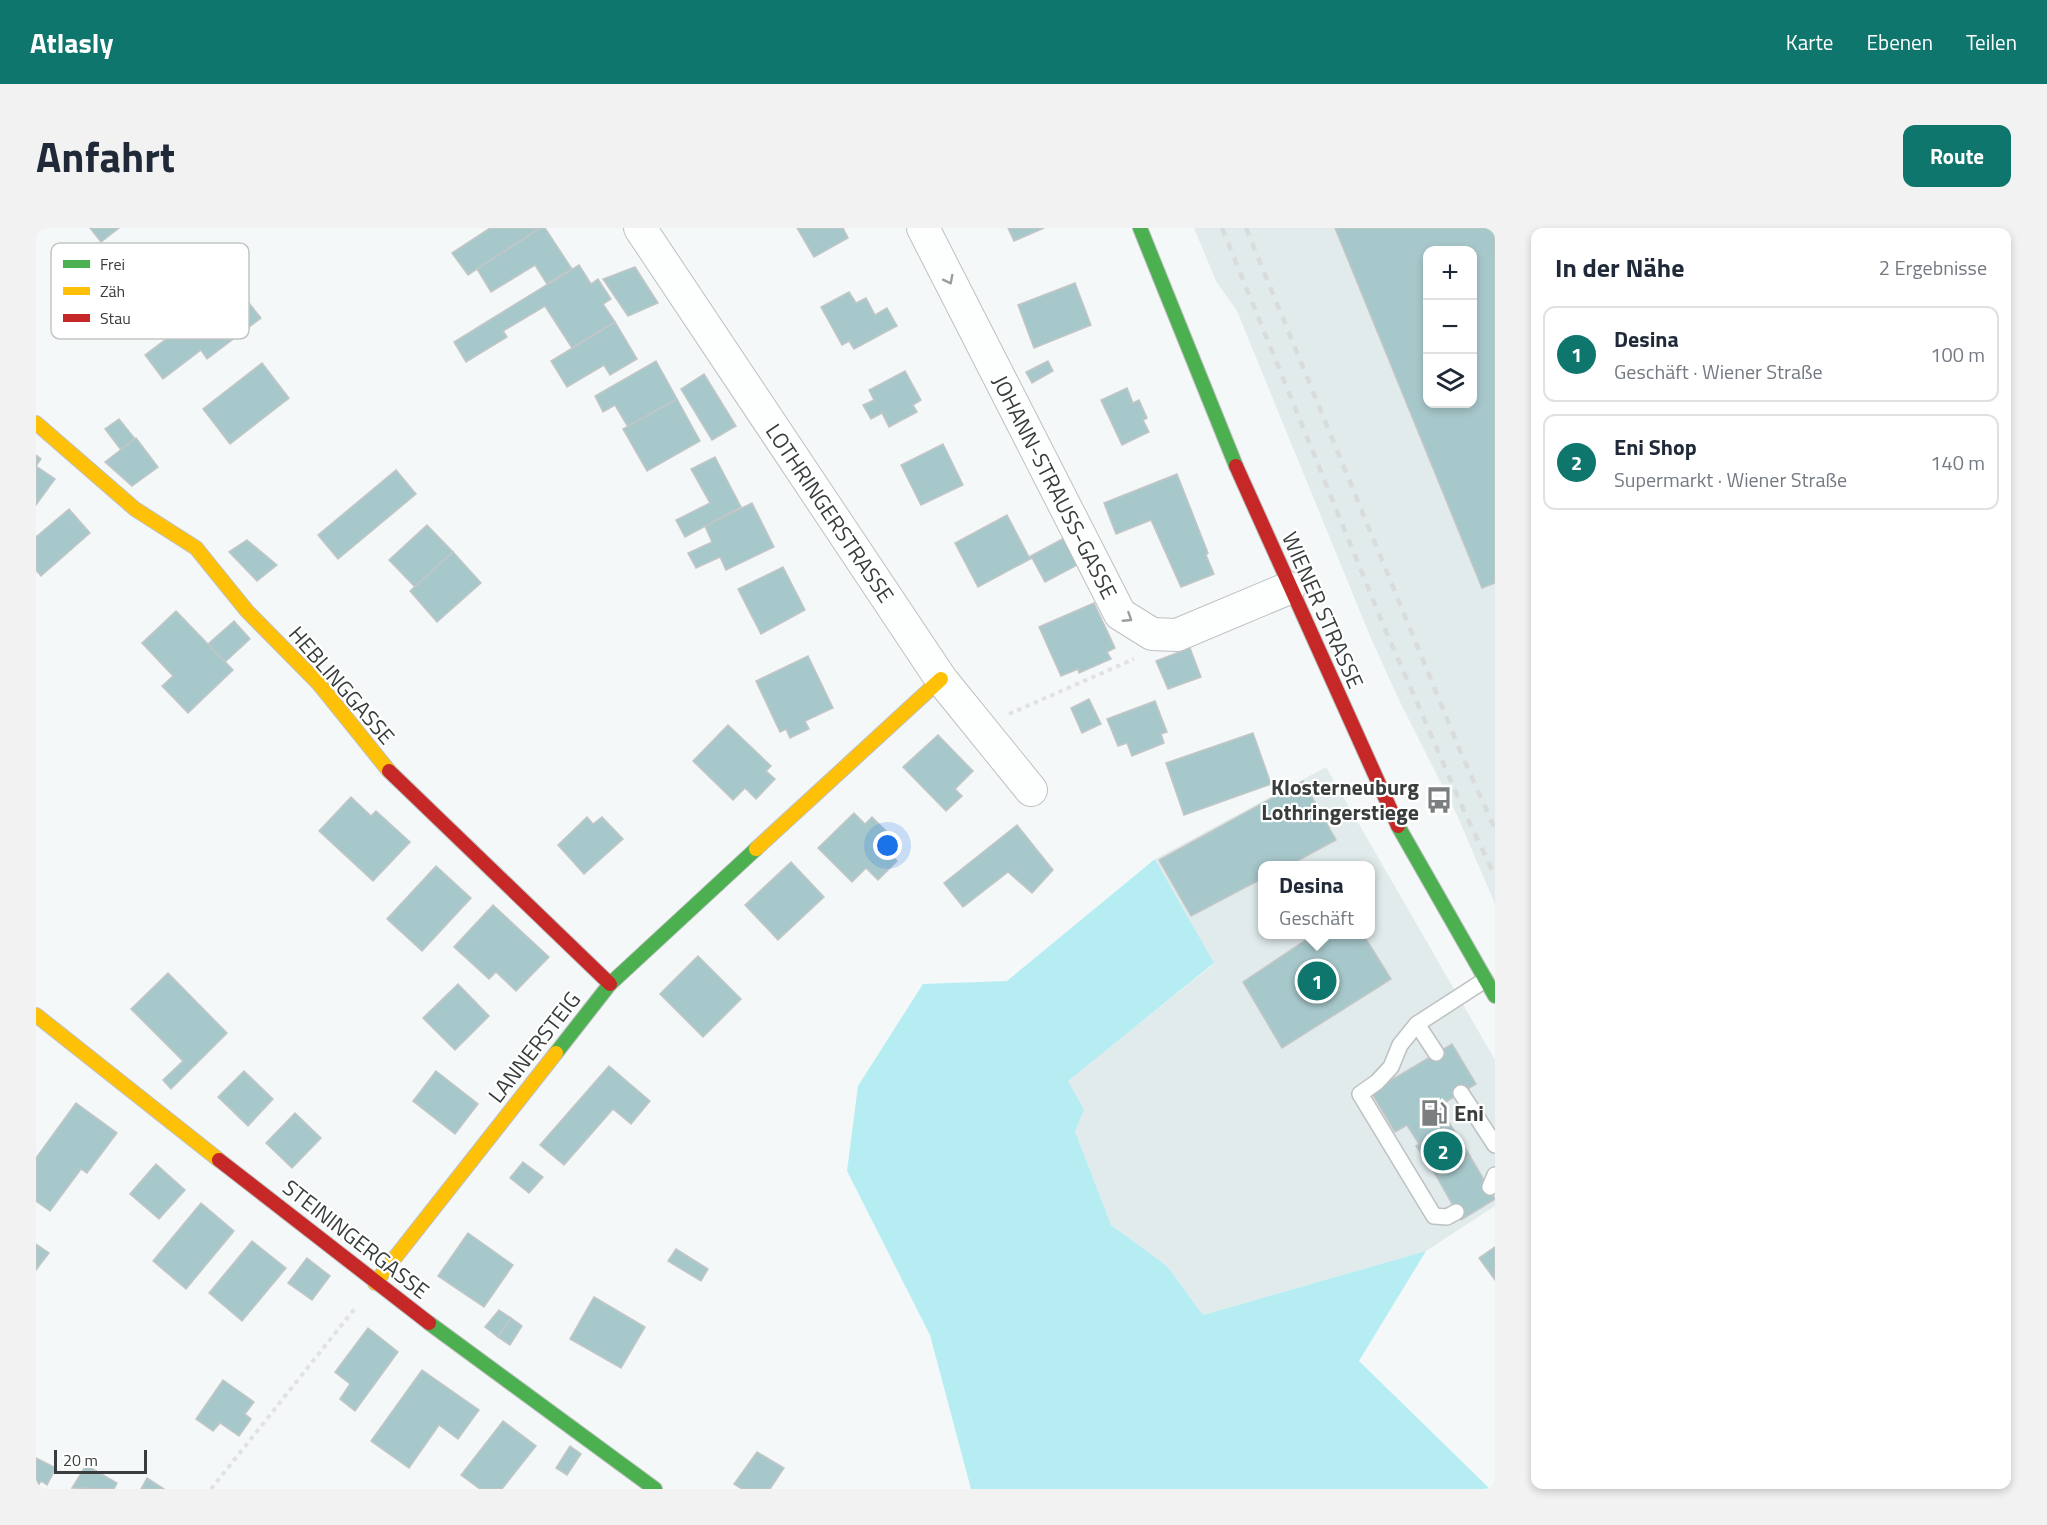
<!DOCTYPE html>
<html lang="de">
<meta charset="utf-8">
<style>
body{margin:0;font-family:"Titillium Web",sans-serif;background:#f2f2f3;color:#1f2937}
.controls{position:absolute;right:18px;top:18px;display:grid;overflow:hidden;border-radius:12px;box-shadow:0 3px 9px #0003}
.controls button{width:54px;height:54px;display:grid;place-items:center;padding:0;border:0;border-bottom:2px solid #e0e1e3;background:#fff;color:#1f2937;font:30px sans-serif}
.scale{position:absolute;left:18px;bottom:15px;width:93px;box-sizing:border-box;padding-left:6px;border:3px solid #3a3d3d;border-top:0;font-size:16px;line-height:21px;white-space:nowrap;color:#3a3d3d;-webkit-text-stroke:4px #fff;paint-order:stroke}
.you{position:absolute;left:852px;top:618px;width:21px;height:21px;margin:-15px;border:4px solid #fff;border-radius:50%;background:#1a73e8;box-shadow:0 0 0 9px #1a73e833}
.badge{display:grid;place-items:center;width:39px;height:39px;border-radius:50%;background:#0f766e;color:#fff;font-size:20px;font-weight:700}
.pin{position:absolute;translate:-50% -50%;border:3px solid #fff;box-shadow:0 2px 6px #0006}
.popup{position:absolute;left:1222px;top:633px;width:117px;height:78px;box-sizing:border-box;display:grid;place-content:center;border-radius:12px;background:#fff;filter:drop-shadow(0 2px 4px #0005);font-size:20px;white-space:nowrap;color:#747a83}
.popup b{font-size:22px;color:#1f2937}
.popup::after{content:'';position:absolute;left:50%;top:100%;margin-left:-12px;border:12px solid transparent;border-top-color:#fff}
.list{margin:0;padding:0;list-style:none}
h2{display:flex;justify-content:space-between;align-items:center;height:78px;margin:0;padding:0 24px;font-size:26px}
h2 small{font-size:20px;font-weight:400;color:#747a83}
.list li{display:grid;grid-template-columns:39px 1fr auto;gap:18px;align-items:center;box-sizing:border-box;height:96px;margin:0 12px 12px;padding:0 12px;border:2px solid #e0e1e3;border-radius:12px}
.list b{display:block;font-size:22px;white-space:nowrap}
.list p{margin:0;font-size:20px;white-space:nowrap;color:#747a83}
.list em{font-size:20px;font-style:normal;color:#747a83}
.icon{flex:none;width:33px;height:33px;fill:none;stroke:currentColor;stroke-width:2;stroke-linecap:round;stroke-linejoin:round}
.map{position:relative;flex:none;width:1459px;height:1261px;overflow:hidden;border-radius:12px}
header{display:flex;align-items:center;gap:36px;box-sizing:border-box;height:84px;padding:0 30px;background:#0f766e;color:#fff}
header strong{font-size:28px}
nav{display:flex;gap:33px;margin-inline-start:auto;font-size:21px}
.intro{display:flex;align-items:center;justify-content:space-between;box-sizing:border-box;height:144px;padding:0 36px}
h1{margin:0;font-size:42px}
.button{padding:15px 27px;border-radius:12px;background:#0f766e;color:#fff;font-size:21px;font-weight:700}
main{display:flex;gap:36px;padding:0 36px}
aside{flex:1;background:#fff;border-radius:12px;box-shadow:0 3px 9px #0003}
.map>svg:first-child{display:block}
.built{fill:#e1ebec;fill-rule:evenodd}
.green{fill:#b6edf2}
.building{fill:#a7c8cb;stroke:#c3c6c6;stroke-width:1.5;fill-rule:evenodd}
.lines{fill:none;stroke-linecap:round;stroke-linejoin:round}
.lane-casing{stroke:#bec0c1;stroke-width:18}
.street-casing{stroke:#bec0c1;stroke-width:34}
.fast-casing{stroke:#bec0c1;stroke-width:16}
.slow-casing{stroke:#bec0c1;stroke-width:16}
.jam-casing{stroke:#bec0c1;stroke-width:16}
.path{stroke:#e1e2e2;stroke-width:4;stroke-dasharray:4.5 4.5;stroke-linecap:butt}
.lane{stroke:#fdfefe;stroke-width:15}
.street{stroke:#fdfefe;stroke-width:32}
.fast{stroke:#4caf50;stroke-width:14}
.slow{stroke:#ffc107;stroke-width:14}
.jam{stroke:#c62828;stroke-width:14}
.rail{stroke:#dadbdb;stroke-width:4.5;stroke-dasharray:8 8;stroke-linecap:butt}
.oneway{stroke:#9c9e9e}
.labels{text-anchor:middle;stroke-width:4.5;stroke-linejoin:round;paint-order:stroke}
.street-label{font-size:22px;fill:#3a3d3d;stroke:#fff}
.poi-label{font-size:22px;font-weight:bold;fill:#3a3d3d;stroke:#fff;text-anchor:end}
.key{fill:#fff;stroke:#c4c5c5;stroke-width:1.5}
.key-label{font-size:16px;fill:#3a3d3d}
</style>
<header>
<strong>Atlasly</strong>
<nav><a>Karte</a><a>Ebenen</a><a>Teilen</a></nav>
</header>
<div class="intro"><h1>Anfahrt</h1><a class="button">Route</a></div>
<main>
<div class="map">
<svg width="1459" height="1261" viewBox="0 0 1459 1261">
<rect width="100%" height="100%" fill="#f4f8f9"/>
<g class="built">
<path d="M1158 0H1459V676L1421 587 1364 474 1334 408 1201 83 1180 53ZM1392 22H1436V176H1392Z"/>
<path d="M1290 539 1459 832V978L1390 1023 1167 1087 1131 1038 1075 997 1039 903 1031 853 1178 736 1119 631ZM1227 638H1335V706H1227Z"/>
</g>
<polygon class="green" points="1119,631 1178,735 1032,853 1048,882 1039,903 1075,997 1131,1038 1167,1087 1390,1023 1323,1133 1454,1261 935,1261 894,1107 811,943 822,858 887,756 971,753"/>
<g class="building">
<polygon points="54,0 83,0 65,14"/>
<polygon points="454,0 504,0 432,47 416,25"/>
<polygon points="504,0 509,0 536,41 511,56 499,37 455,64 441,41"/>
<polygon points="761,0 807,0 812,10 778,29"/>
<polygon points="972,0 1008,0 978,13"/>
<path d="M1299 0H1459V355L1446 360ZM1392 22H1436V176H1392Z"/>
<polygon points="543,37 555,56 562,51 575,71 567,76 579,94 536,120 509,78 467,103 471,109 430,134 418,114"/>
<polygon points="599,39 622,75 592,88 567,51"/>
<polygon points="1039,55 1055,97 998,120 982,77"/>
<polygon points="200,59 225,90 171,131 165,122 127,151 109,127"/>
<polygon points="813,64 820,75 830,70 839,87 851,80 861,98 818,121 813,113 806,117 785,79"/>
<polygon points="579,94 601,131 574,147 568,137 531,159 515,133"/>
<polygon points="620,133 641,171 592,199 579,177 567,184 559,168"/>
<polygon points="1012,133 1017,143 996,155 990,144"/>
<polygon points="226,135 253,170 194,216 167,181"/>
<polygon points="869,143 885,172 877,177 881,184 853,199 846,185 835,191 827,177 838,172 833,162"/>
<polygon points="668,146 700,198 676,212 645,161"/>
<polygon points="1091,160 1097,175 1103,172 1111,190 1107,192 1113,204 1086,217 1065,172"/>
<polygon points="641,171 664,213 611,243 587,201"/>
<polygon points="83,191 99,211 85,222 69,201"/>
<polygon points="100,210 122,239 96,258 69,234"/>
<polygon points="907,216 927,257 885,277 865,237"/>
<polygon points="0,227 5,231 0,238 19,251 0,277"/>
<polygon points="679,229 705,279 649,309 640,292 674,275 655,241"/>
<polygon points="360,242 380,266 302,331 282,307"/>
<polygon points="1141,246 1172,325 1170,327 1178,346 1145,359 1115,292 1080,306 1068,275"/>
<polygon points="716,275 738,319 690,342 684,329 660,340 652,325 676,314 669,298"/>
<polygon points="33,281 54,305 5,348 0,342 0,309"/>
<polygon points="971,287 993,329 1030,309 1045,335 1009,354 996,330 942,359 919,315"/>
<polygon points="391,297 417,324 379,359 353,332"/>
<polygon points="211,312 241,337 221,353 193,324"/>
<polygon points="417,324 445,355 401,394 374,363"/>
<polygon points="747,339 769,382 725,406 702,361"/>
<polygon points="1058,375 1079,420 1071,424 1075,431 1043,445 1042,441 1025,448 1003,399"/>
<polygon points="140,383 197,442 152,485 126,458 137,448 106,415"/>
<polygon points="198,393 214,411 189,434 172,416"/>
<polygon points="1154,420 1165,449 1132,461 1120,433"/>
<polygon points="772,428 797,480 769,493 773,501 754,510 750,501 744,504 720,453"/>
<polygon points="1053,471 1065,496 1046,505 1035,480"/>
<polygon points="1119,473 1131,504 1125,506 1128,515 1096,528 1091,515 1082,518 1071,491"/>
<polygon points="692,497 735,538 730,543 739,551 720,571 709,560 697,572 657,533"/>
<polygon points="1217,505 1235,556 1148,587 1130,535"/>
<polygon points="902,507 937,543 919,561 926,568 910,583 867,539"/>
<polygon points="1267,553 1300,612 1252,638 1227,638 1227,650 1155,688 1123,632"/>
<polygon points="315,569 335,588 340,583 374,614 337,653 283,603"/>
<polygon points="818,585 829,596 836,589 853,606 843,615 861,633 842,652 830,640 816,654 782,620"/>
<polygon points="551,589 557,596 566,589 587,611 548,646 522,617"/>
<polygon points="981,597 1017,642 996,665 972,644 927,679 908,655"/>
<polygon points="755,634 788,669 742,712 709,677"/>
<polygon points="400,638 435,670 386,723 351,691"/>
<polygon points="457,677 513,729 480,763 460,744 453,751 418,719"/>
<polygon points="1279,706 1327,706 1355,751 1246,820 1207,754"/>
<polygon points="662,728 705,771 667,809 624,766"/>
<polygon points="132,745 191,805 135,861 127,852 147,833 95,781"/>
<polygon points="422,756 453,788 419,822 387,790"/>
<polygon points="1416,816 1440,856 1403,878 1414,896 1383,916 1371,897 1359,904 1335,864"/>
<polygon points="573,838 614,873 595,896 577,881 528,937 504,917"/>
<polygon points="208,843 237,871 212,898 182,869"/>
<polygon points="400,843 442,876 419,906 377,873"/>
<polygon points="40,875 81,905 51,945 45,941 14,983 0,973 0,930"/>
<polygon points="259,885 285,910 256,940 230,915"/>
<polygon points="1414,896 1434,928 1401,949 1380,918"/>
<polygon points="1434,928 1459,971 1425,992 1401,949"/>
<polygon points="487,934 507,949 493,965 474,950"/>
<polygon points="120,936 149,962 123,991 94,966"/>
<polygon points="165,975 198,1003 150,1061 117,1033"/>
<polygon points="432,1005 477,1037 448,1079 402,1048"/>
<polygon points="216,1013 250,1040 206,1093 173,1065"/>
<polygon points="0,1016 13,1025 0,1042"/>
<polygon points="1459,1019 1459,1052 1443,1030"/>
<polygon points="640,1021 672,1041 665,1053 632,1033"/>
<polygon points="271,1030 294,1048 276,1072 252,1055"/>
<polygon points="558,1069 609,1099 585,1140 534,1111"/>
<polygon points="463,1082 475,1090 462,1109 449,1099"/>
<polygon points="475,1090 486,1098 474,1117 462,1109"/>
<polygon points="332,1100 362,1124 319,1183 304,1171 314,1156 299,1144"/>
<polygon points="386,1142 443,1182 422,1211 403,1197 373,1240 335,1213"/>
<polygon points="187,1152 218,1174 209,1186 215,1191 203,1208 184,1195 177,1203 160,1191"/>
<polygon points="467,1193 500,1218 466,1261 444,1261 425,1247"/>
<polygon points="534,1218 545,1226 531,1247 520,1240"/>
<polygon points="721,1224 748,1240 734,1261 706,1261 698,1256"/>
<polygon points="0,1230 20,1240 11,1257 5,1253 0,1261"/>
<polygon points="50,1237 81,1255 78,1261 36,1260"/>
<polygon points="111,1250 128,1261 105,1261"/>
</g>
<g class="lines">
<defs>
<g id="lane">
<polyline points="1381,796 1400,825"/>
<polyline points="1425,865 1459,917"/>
<polyline points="1454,959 1459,947"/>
<polyline points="1420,984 1411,989 1398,988 1324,866 1341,854 1355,839 1364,817 1381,796 1449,752"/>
</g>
<g id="street">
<polyline points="604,0 905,451 995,562"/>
<polyline points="887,0 1084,386 1116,406 1141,407 1253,360"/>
</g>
<g id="fast">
<polyline points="1104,0 1200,238"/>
<polyline points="1362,598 1459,768"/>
<polyline points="520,825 574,756 720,621"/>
<polyline points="393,1095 619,1261"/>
</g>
<g id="slow">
<polyline points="0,195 99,281 160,320 211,383 283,456 353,543"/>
<polyline points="720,621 905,451"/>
<polyline points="0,787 183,932"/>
<polyline points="339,1055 520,825"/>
</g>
<g id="jam">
<polyline points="1200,238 1362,598"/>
<polyline points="353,543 574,756"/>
<polyline points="183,932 393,1095"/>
</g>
</defs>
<use href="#lane" class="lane-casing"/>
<use href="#street" class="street-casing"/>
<use href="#fast" class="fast-casing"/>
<use href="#slow" class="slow-casing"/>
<use href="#jam" class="jam-casing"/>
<g class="path">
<polyline points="973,486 1098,431"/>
<polyline points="175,1261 320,1079"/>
</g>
<use href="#lane" class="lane"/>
<use href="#street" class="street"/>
<use href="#fast" class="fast"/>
<use href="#slow" class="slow"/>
<use href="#jam" class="jam"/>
<g class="rail">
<polyline points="1186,0 1346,394 1428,583 1459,648"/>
<polyline points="1210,0 1425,525 1459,601"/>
</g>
</g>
<defs><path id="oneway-chevron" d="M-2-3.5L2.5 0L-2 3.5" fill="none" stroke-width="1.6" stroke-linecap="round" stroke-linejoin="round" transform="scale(1.5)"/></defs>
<g class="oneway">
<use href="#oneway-chevron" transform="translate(913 52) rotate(63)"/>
<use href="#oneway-chevron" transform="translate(1092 390) rotate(33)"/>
</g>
<defs>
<symbol id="bus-bare" viewBox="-9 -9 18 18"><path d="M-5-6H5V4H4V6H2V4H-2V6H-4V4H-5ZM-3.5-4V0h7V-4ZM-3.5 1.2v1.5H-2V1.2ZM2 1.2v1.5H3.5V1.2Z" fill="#7b7e7f" stroke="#fff" stroke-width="2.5" paint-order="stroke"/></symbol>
<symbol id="fuel-bare" viewBox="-9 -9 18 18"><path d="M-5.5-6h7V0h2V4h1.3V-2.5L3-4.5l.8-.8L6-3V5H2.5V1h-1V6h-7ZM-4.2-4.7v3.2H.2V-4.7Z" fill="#7b7e7f" stroke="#fff" stroke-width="2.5" paint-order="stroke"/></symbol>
</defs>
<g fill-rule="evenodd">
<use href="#bus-bare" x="1384" y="553" width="38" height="38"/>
<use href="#fuel-bare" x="1379" y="866" width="38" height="38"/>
</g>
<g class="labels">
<g class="street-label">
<text transform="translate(1019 259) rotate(63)" y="8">JOHANN-STRAUSS-GASSE</text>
<text transform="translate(794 285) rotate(56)" y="8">LOTHRINGERSTRASSE</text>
<text transform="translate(1287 382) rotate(66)" y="8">WIENER STRASSE</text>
<text transform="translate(306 457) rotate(49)" y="8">HEBLINGGASSE</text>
<text transform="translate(498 819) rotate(-52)" y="8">LANNERSTEIG</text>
<text transform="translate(320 1011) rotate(38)" y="8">STEININGERGASSE</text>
</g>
<g class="poi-label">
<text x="1383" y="567">Klosterneuburg<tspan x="1383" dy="25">Lothringerstiege</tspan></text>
<text x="1418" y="893" text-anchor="start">Eni</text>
</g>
</g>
<rect x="15" y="15" width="198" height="96" rx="9" class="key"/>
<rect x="27" y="32" width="27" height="8" fill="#4caf50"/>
<rect x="27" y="59" width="27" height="8" fill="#ffc107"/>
<rect x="27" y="86" width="27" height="8" fill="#c62828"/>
<g class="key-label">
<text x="64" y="42">Frei</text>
<text x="64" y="69">Zäh</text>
<text x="64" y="96">Stau</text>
</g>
</svg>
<div class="controls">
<button>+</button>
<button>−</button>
<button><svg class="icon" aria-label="layers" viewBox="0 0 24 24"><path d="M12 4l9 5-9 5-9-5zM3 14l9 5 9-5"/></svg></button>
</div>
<div class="scale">20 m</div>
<div class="you"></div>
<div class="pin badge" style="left:1281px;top:753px">1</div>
<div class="popup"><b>Desina</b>Geschäft</div>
<div class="pin badge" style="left:1407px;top:923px">2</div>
</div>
<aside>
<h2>In der Nähe<small>2 Ergebnisse</small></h2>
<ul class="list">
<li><span class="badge">1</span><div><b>Desina</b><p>Geschäft · Wiener Straße</p></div><em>100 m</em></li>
<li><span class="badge">2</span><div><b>Eni Shop</b><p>Supermarkt · Wiener Straße</p></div><em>140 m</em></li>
</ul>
</aside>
</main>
